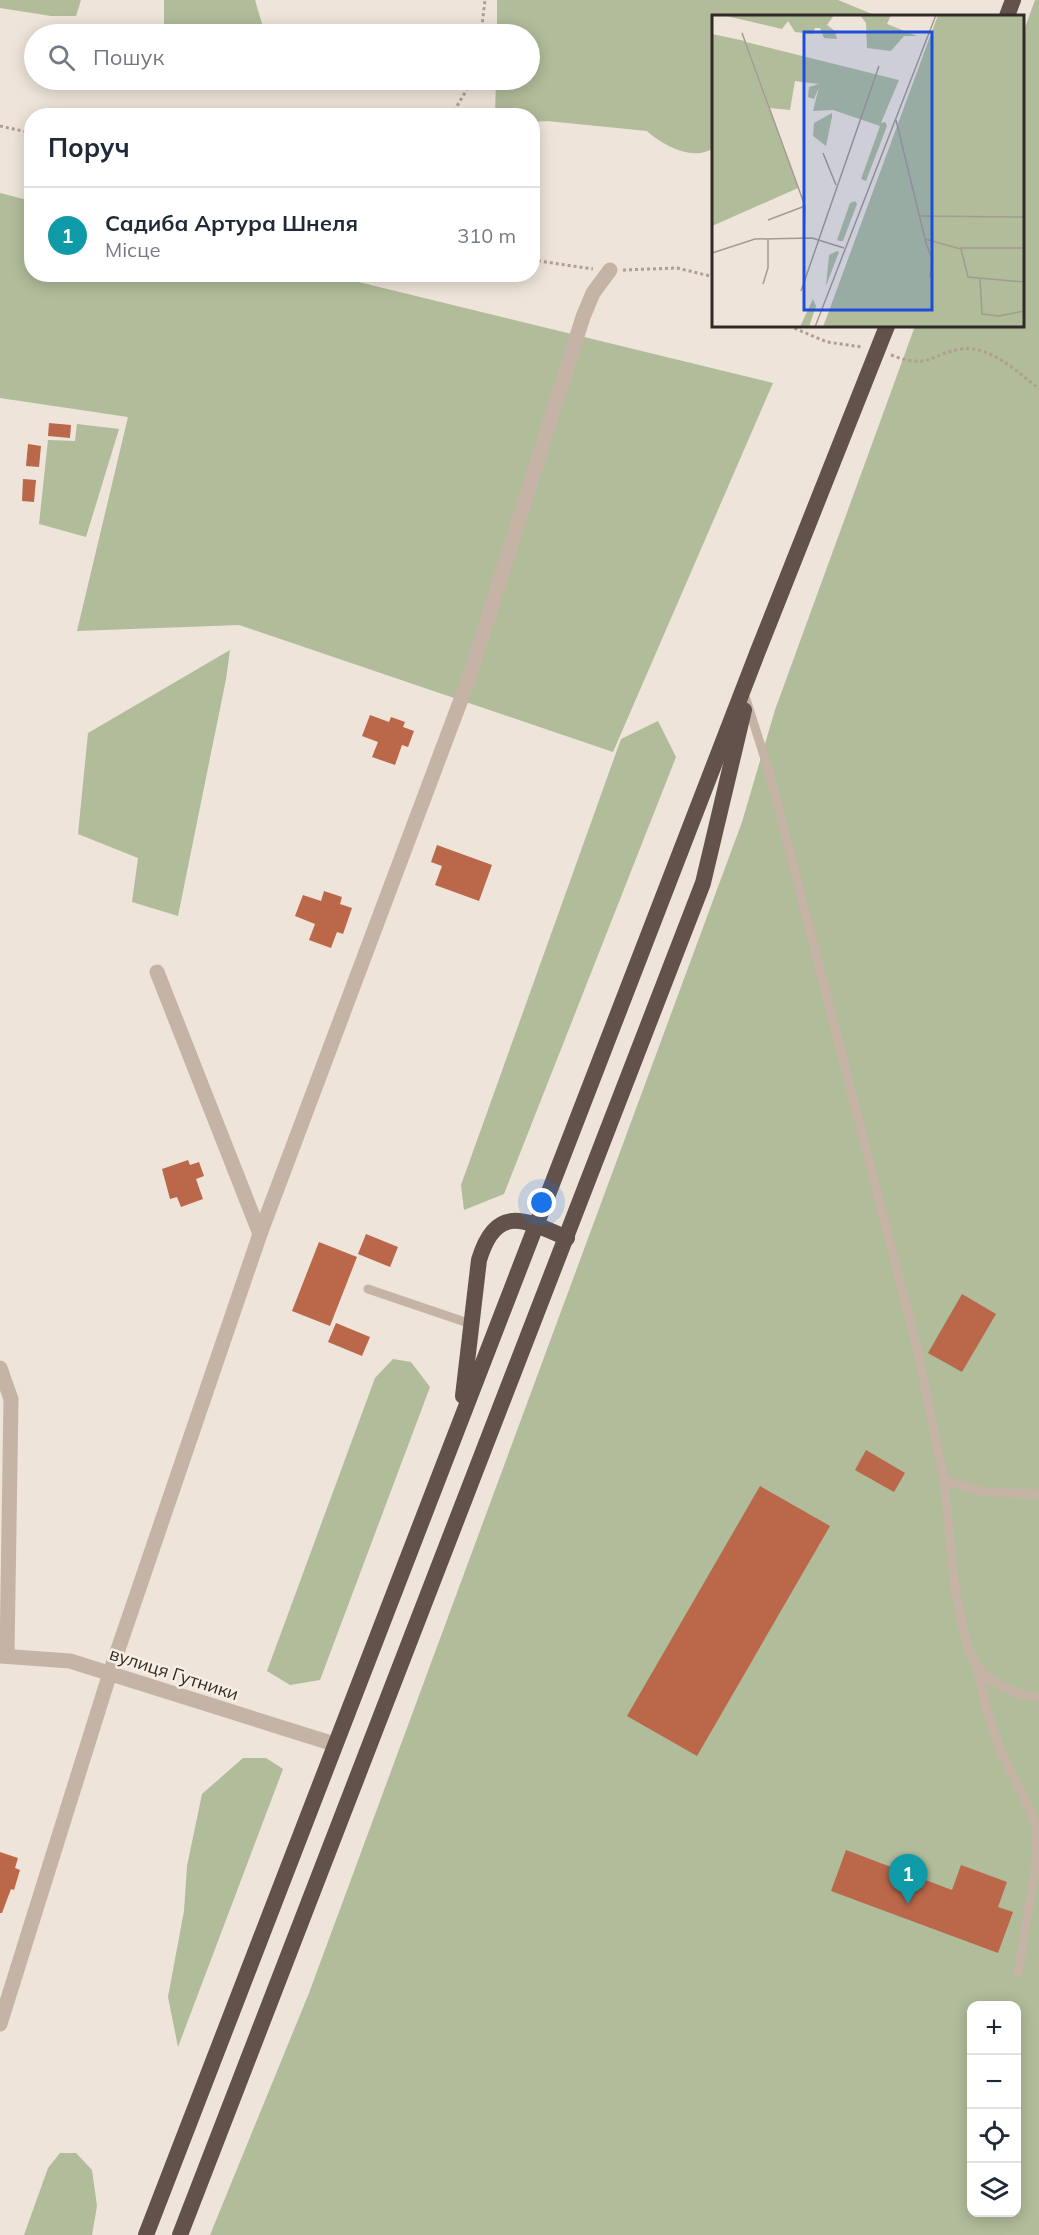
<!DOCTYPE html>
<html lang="uk">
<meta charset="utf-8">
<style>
body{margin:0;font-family:Mulish,sans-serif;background:#f6f6f7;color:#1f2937}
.controls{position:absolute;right:18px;bottom:18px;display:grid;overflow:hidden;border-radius:12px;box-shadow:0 3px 15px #0003}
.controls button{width:54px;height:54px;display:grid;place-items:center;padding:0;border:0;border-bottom:2px solid #e0e1e3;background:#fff;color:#1f2937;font:30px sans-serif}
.you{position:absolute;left:542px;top:1203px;width:21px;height:21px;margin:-15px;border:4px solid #fff;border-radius:50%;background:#1a73e8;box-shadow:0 0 0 9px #1a73e833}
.badge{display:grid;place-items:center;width:39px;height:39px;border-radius:50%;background:#7c3aed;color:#fff;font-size:20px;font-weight:700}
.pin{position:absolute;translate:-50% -50px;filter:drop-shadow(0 2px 3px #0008)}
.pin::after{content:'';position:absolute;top:32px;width:21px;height:18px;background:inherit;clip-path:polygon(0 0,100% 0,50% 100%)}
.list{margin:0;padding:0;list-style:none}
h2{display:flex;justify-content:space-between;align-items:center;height:78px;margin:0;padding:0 24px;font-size:26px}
h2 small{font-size:20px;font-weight:400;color:#747a83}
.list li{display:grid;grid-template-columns:39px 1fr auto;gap:18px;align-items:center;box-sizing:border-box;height:96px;padding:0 24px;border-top:2px solid #e0e1e3}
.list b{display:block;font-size:22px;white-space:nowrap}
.list p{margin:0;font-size:20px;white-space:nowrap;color:#747a83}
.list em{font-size:20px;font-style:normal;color:#747a83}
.icon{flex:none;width:33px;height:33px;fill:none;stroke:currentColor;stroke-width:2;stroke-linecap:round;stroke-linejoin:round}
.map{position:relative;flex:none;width:1039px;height:2235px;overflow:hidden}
.search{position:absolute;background:#fff;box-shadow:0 3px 15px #0003;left:24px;top:24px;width:516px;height:66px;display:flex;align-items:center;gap:15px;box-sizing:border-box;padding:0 21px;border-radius:33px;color:#747a83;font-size:22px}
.panel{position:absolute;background:#fff;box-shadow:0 3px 15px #0003;left:24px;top:108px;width:516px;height:174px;border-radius:24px}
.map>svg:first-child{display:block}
.green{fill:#b0bc9a;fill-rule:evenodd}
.building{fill:#ba674a}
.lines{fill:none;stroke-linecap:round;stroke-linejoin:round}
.path{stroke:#b09e90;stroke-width:3;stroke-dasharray:3 3;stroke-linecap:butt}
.service{stroke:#c5b4a6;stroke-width:9}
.minor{stroke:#c5b4a6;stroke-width:15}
.trunk{stroke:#62524b;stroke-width:16}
.labels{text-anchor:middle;stroke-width:5;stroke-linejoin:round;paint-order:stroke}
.street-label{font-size:18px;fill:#322a26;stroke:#f7eee4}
.inset-road{fill:none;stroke:#a39a91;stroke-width:1.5}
.view{fill:#1d4ed8;fill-opacity:0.15;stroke:#1d4ed8;stroke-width:3}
.inset-edge{fill:none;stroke:#322a26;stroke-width:3}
</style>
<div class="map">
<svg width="1039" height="2235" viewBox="0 0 1039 2235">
<rect width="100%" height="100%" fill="#eee4d9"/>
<g class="green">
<polygon points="0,0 81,0 76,16 51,16 0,8"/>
<polygon points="164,0 255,0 265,34 164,34"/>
<path d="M497 0H838L877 16H714L713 148C694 162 662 145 647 131L547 121 533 122 532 116 495 115 496 80H530V34H497Z"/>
<path d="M1035 0H1039V2235H210L309 1993 742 822 775 710 915 326H1022L1023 33ZM972 2006H1016V2212H972Z"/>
<polygon points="0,193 31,201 32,274 330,275 773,383 613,752 239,625 77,631 128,417 0,398"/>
<polygon points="77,424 119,429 86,537 39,524 48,440 75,441"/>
<polygon points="230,650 226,679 178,916 132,902 138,858 78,834 88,733"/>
<polygon points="658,721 676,757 504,1194 464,1210 461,1185 621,739"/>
<polygon points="393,1359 411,1362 430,1387 320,1680 290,1685 267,1671 375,1378"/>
<polygon points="243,1758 266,1758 283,1769 178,2047 168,1997 184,1911 187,1866 202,1794"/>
<polygon points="60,2153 76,2153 92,2170 97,2206 92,2235 24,2235 48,2168"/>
</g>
<g class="building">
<polygon points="49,423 71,425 70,438 48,436"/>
<polygon points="28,444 41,446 39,467 26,466"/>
<polygon points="23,479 36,480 34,502 22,501"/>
<polygon points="370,715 389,722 391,717 405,722 403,727 414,731 408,747 402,745 395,765 372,757 378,742 362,736"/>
<polygon points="437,845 492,865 479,901 435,885 442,866 431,862"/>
<polygon points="324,891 342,897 340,904 352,908 343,934 337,932 331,948 309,940 315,924 295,916 303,895 321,901"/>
<polygon points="188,1160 190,1165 199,1162 204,1176 196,1179 203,1199 181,1207 177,1197 170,1199 162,1169"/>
<polygon points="366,1234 398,1247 390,1267 358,1254"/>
<polygon points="319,1242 357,1257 330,1326 292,1311"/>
<polygon points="962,1294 996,1314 962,1372 928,1353"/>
<polygon points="336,1323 370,1337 362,1356 328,1342"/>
<polygon points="866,1450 905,1473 894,1492 855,1470"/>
<polygon points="760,1486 830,1526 697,1756 627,1716"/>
<polygon points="846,1850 952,1890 961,1865 1007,1882 998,1907 1013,1912 998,1953 831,1891"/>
<polygon points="0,1852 18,1858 15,1868 20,1870 14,1890 11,1889 2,1913 0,1913"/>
</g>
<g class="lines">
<g class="path">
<polyline points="481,34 485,0"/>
<polyline points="451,116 466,91 470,80"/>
<polyline points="0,126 32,133"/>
<polyline points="532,260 593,269"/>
<polyline points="623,270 677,268 714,277"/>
<polyline points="789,326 827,342 862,347"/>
<path d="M891 355C930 370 929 354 962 349 990 345 1019 373 1039 389"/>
</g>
<g class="service">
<polyline points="746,699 770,775 917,1348 944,1480 955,1589 967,1645 976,1665 990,1680 1014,1692 1039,1698"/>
<polyline points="368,1289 471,1324"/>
<polyline points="944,1480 983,1492 1039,1494"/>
<polyline points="977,1667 987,1711 1001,1752 1030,1810 1036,1828 1037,1857 1018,1973"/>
</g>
<g class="minor">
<polyline points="157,972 260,1234"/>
<polyline points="0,1368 11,1399 7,1656"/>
<polyline points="0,1656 70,1661 334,1744"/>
<polyline points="0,2024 110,1673 260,1234 468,681 583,317 593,293 610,270"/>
</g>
<g class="trunk">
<polyline points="1007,16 1013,0"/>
<path d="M463 1396 479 1260C496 1203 525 1220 567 1238"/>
<polyline points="146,2235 758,651 887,326"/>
<polyline points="180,2235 703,883 744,710"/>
</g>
</g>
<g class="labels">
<g class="street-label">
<text transform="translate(174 1674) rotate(18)" y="6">вулиця Гутники</text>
</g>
</g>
<g transform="translate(712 15)">
<rect width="312" height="312" fill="#eee4d9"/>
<path d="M10 0H122L115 10 123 16 125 24 112 23 108 13H103L101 19 83 17 76 6 70 14ZM148 0H179L175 9 205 21H192L179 36 155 33 154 8ZM226 0H312V312H111ZM0 19 33 26 86 173 0 211ZM34 27 187 65 169 108 173 107 175 111 154 166 149 164 168 111 121 95 101 96 107 72 102 84 96 82 97 72 107 69 83 66 78 95 58 93ZM120 98V102L114 131 101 121 102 108ZM143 186 145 189 131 226H128L125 225 138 188ZM125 236 127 237 114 271 117 240ZM101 284 104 291 97 312H88Z" fill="#b0bc9a"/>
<path class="inset-road" d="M30 18 93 191 92 223M184 105 213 224 249 234 256 262 312 267M111 138 124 170M209 201 312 202M56 205 93 191M213 225 220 244 218 262M248 233H312M0 238 43 224 100 223 132 233M268 264 270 299 287 301 312 296M51 269 56 253V224M89 276 167 51M103 312 224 0"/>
<path class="view" d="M92 17H220V295H92Z"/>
<rect width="312" height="312" class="inset-edge"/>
</g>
</svg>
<div class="controls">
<button>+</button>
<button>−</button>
<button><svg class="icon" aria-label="locate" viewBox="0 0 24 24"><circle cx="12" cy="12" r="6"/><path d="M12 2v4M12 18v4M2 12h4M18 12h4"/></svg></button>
<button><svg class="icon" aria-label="layers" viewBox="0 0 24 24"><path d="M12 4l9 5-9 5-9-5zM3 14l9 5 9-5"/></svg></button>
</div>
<div class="you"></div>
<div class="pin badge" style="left:908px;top:1904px;background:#0f9aa8">1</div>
<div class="search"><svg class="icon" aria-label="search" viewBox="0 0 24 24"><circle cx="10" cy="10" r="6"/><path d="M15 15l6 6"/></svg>Пошук</div>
<section class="panel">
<h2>Поруч<small></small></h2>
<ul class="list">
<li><span class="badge" style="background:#0f9aa8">1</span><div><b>Садиба Артура Шнеля</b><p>Місце</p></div><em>310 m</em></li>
</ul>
</section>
</div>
